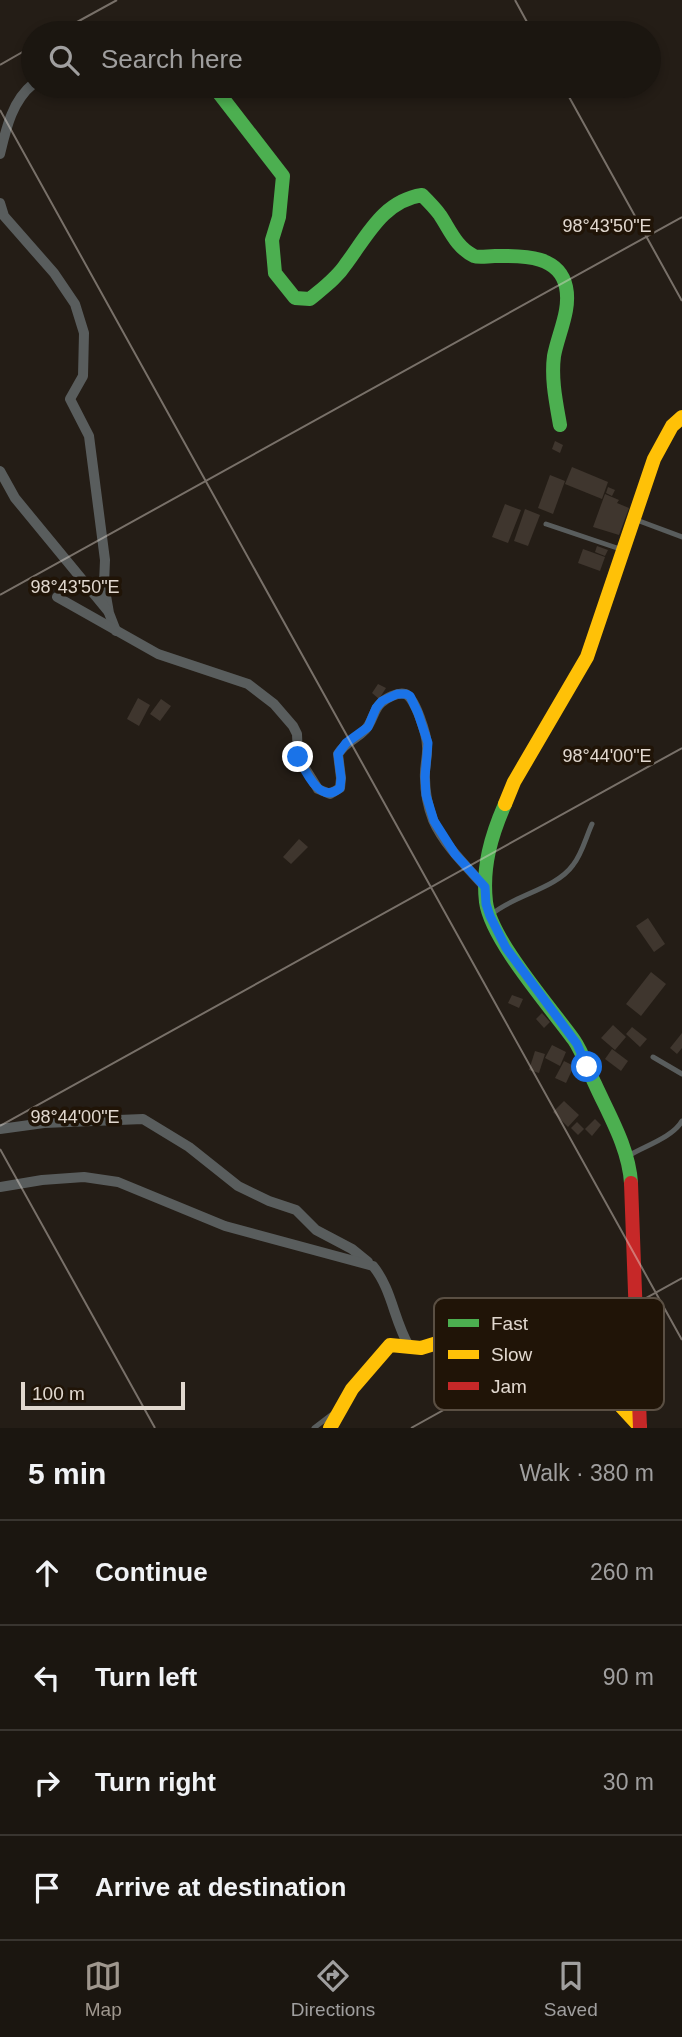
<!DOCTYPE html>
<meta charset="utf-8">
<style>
body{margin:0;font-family:Helvetica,sans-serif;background:#28231e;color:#f1f3f6}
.scale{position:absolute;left:21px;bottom:18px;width:164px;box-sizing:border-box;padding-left:7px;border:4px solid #e1d8cf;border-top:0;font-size:19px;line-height:24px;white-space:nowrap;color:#e1d8cf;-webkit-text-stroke:5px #201407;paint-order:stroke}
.stop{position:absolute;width:21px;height:21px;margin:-16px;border:5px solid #1a73e8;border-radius:50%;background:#fff}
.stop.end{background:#1a73e8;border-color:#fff;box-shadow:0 2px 7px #0008}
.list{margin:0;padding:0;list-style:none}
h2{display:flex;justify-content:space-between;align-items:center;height:91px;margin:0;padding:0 28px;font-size:30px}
h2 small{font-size:23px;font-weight:400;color:#a09f9f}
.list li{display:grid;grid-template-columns:46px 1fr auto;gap:21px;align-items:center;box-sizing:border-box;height:105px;padding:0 28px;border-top:2px solid #393530}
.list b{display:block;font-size:26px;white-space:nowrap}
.list em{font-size:23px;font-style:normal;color:#a09f9f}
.icon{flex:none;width:38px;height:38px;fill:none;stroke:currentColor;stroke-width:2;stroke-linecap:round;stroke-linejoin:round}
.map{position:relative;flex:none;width:682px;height:1428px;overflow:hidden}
.search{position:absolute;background:#1b1610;box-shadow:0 4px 10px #0003;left:21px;right:21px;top:21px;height:77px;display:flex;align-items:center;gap:18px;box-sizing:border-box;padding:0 24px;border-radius:38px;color:#a09f9f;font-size:26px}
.sheet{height:511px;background:#1b1610}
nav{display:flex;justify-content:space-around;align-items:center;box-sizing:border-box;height:98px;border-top:2px solid #393530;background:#1b1610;font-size:19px;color:#a09f9f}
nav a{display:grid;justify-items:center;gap:4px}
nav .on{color:#9f978e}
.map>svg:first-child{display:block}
.building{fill:#3f362e}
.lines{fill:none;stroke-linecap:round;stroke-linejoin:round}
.lane{stroke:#595d5d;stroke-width:5}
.street{stroke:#595d5d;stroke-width:10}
.fast{stroke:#4caf50;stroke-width:14}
.slow{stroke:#ffc107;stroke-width:14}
.jam{stroke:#c62828;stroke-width:14}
.route{stroke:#1a73e8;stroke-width:9}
.ticks{fill:none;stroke:#e1d8cf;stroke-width:2;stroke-opacity:0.45}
.key{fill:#201407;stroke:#5a4f43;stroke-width:2}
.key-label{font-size:19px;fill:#e1d8cf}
.ticks-label{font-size:18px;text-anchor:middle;fill:#e1d8cf;stroke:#201407;stroke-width:7;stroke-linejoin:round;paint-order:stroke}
</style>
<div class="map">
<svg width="682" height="1428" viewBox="0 0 682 1428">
<rect width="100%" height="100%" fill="#241d16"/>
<g class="building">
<polygon points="555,441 563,445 560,453 552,449"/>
<polygon points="572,467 608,482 602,499 565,484"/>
<polygon points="550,475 565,481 553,514 538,508"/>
<polygon points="608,487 615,490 612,496 606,493"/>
<polygon points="605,494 619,500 617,503 629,508 619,535 593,527"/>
<polygon points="505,504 521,510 508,543 492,537"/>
<polygon points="525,509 540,515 528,546 514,541"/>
<polygon points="597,546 608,550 605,556 595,552"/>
<polygon points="583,549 605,557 600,571 578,563"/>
<polygon points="378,684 386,688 379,699 372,693"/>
<polygon points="138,698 150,705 139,726 127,719"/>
<polygon points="161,699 171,706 160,721 150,714"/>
<polygon points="299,839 308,847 291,864 283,857"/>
<polygon points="648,918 665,944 654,952 636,926"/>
<polygon points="651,972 666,984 641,1016 626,1004"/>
<polygon points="512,995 523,999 519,1008 508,1003"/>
<polygon points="542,1013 550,1022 544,1028 536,1019"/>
<polygon points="613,1025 626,1037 615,1050 601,1038"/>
<polygon points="632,1027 647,1039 640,1047 626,1034"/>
<polygon points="682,1033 682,1048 677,1054 670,1048"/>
<polygon points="552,1045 566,1052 560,1066 545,1058"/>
<polygon points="612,1049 628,1061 621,1071 605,1059"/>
<polygon points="535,1051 545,1054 539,1073 529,1070"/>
<polygon points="564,1061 574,1066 566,1083 555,1078"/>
<polygon points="564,1101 579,1115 568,1127 553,1112"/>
<polygon points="595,1119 601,1125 592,1136 585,1129"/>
<polygon points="577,1122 584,1129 578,1135 571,1128"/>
</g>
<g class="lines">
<g class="lane">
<polyline points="634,519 682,537"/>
<polyline points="546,524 623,550"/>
<path d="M492 914C514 895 556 889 573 865 582 854 586 837 592 824"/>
<polyline points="653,1057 682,1074"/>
<path d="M630 1155C645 1146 673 1137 682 1121"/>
<polyline points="314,1428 331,1415"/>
</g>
<g class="street">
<path d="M0 154C6 129 12 101 33 84"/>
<polyline points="0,203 4,216 54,273 75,304 84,333 83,376 70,399 89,436 105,560 104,584 109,613 116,631"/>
<polyline points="0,471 15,498 108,611"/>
<path d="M57 597 158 654 248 684 274 704 293 726 297 734 298 757 318 789 330 794 340 788 341 778 338 754C348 739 355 741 365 730 373 722 373 710 381 703 386 698 398 692 405 694 415 696 427 736 427 746 428 757 424 767 425 778 425 792 428 807 433 820 444 845 467 867 485 887"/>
<polyline points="0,1129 44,1123 143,1119 189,1147 238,1186 269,1201 296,1210 316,1230 352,1249 368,1262"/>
<path d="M0 1187 42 1180 84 1177 118 1182 225 1226 373 1266C392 1289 394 1321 409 1346"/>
</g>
<g class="fast">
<path d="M210 86 218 92 283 176 279 217 272 240 275 273 295 298 310 299C323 288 337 278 346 264 367 236 383 201 422 195 428 201 435 208 440 215 450 230 456 247 474 256 479 258 488 256 495 256 521 256 559 254 566 287 571 310 558 334 554 356 551 379 556 402 560 425"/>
<path d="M505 804C491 836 482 867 486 902 491 940 551 1008 574 1040 583 1053 588 1070 595 1084 609 1115 629 1148 631 1183"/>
</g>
<g class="slow">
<polyline points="505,804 514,782 587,657 654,459 672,426 682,417"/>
<polyline points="330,1428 352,1389 390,1345 421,1348 505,1322 535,1326 561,1334 595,1378 640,1427"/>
</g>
<polyline class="jam" points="631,1183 640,1428"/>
</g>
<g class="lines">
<path class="route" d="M298 757C306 772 320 805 340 788L341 778 338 754 346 743 368 727 376 708 382 701 397 694H406L410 696 418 713 428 743 425 777 426 795 434 821 455 854 485 887 486 904 490 916 506 948 577 1044 587 1067"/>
</g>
<path class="ticks" d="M515 0 533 33M57 33 117 0M0 65 33 46M563 86 682 301M0 110 682 1340M0 595 682 217M0 1126 682 748M0 1149 155 1428M411 1428 682 1278"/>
<rect x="434" y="1298" width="230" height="112" rx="10" class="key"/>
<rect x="448" y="1319" width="31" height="8" fill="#4caf50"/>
<rect x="448" y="1350" width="31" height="9" fill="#ffc107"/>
<rect x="448" y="1382" width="31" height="8" fill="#c62828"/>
<g class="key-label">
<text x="491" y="1330">Fast</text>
<text x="491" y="1361">Slow</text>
<text x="491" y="1393">Jam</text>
</g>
<g class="ticks-label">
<text x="607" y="232">98°43'50"E</text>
<text x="75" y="593">98°43'50"E</text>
<text x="607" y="762">98°44'00"E</text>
<text x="75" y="1123">98°44'00"E</text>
</g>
</svg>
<div class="scale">100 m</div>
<div class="stop" style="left:587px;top:1067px"></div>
<div class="stop end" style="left:298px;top:757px"></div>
<div class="search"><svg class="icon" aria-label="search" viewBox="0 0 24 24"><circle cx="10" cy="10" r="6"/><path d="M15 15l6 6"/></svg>Search here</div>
</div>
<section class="sheet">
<h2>5 min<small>Walk · 380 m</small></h2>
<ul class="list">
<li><svg class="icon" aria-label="ahead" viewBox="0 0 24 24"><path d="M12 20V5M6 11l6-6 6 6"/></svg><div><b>Continue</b></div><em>260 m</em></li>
<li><svg class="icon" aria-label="left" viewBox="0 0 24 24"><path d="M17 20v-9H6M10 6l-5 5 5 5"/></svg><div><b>Turn left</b></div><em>90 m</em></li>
<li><svg class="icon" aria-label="right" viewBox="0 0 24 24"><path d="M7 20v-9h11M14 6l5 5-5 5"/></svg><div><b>Turn right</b></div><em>30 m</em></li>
<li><svg class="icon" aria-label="arrive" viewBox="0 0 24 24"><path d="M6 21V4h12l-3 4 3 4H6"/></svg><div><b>Arrive at destination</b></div></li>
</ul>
</section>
<nav>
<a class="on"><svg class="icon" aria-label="map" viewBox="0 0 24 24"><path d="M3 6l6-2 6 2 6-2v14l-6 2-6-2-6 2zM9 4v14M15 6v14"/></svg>Map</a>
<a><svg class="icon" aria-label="directions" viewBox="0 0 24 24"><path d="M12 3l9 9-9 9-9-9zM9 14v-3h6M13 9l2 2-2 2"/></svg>Directions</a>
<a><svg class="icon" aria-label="saved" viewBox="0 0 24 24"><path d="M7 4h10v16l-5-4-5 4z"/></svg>Saved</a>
</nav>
